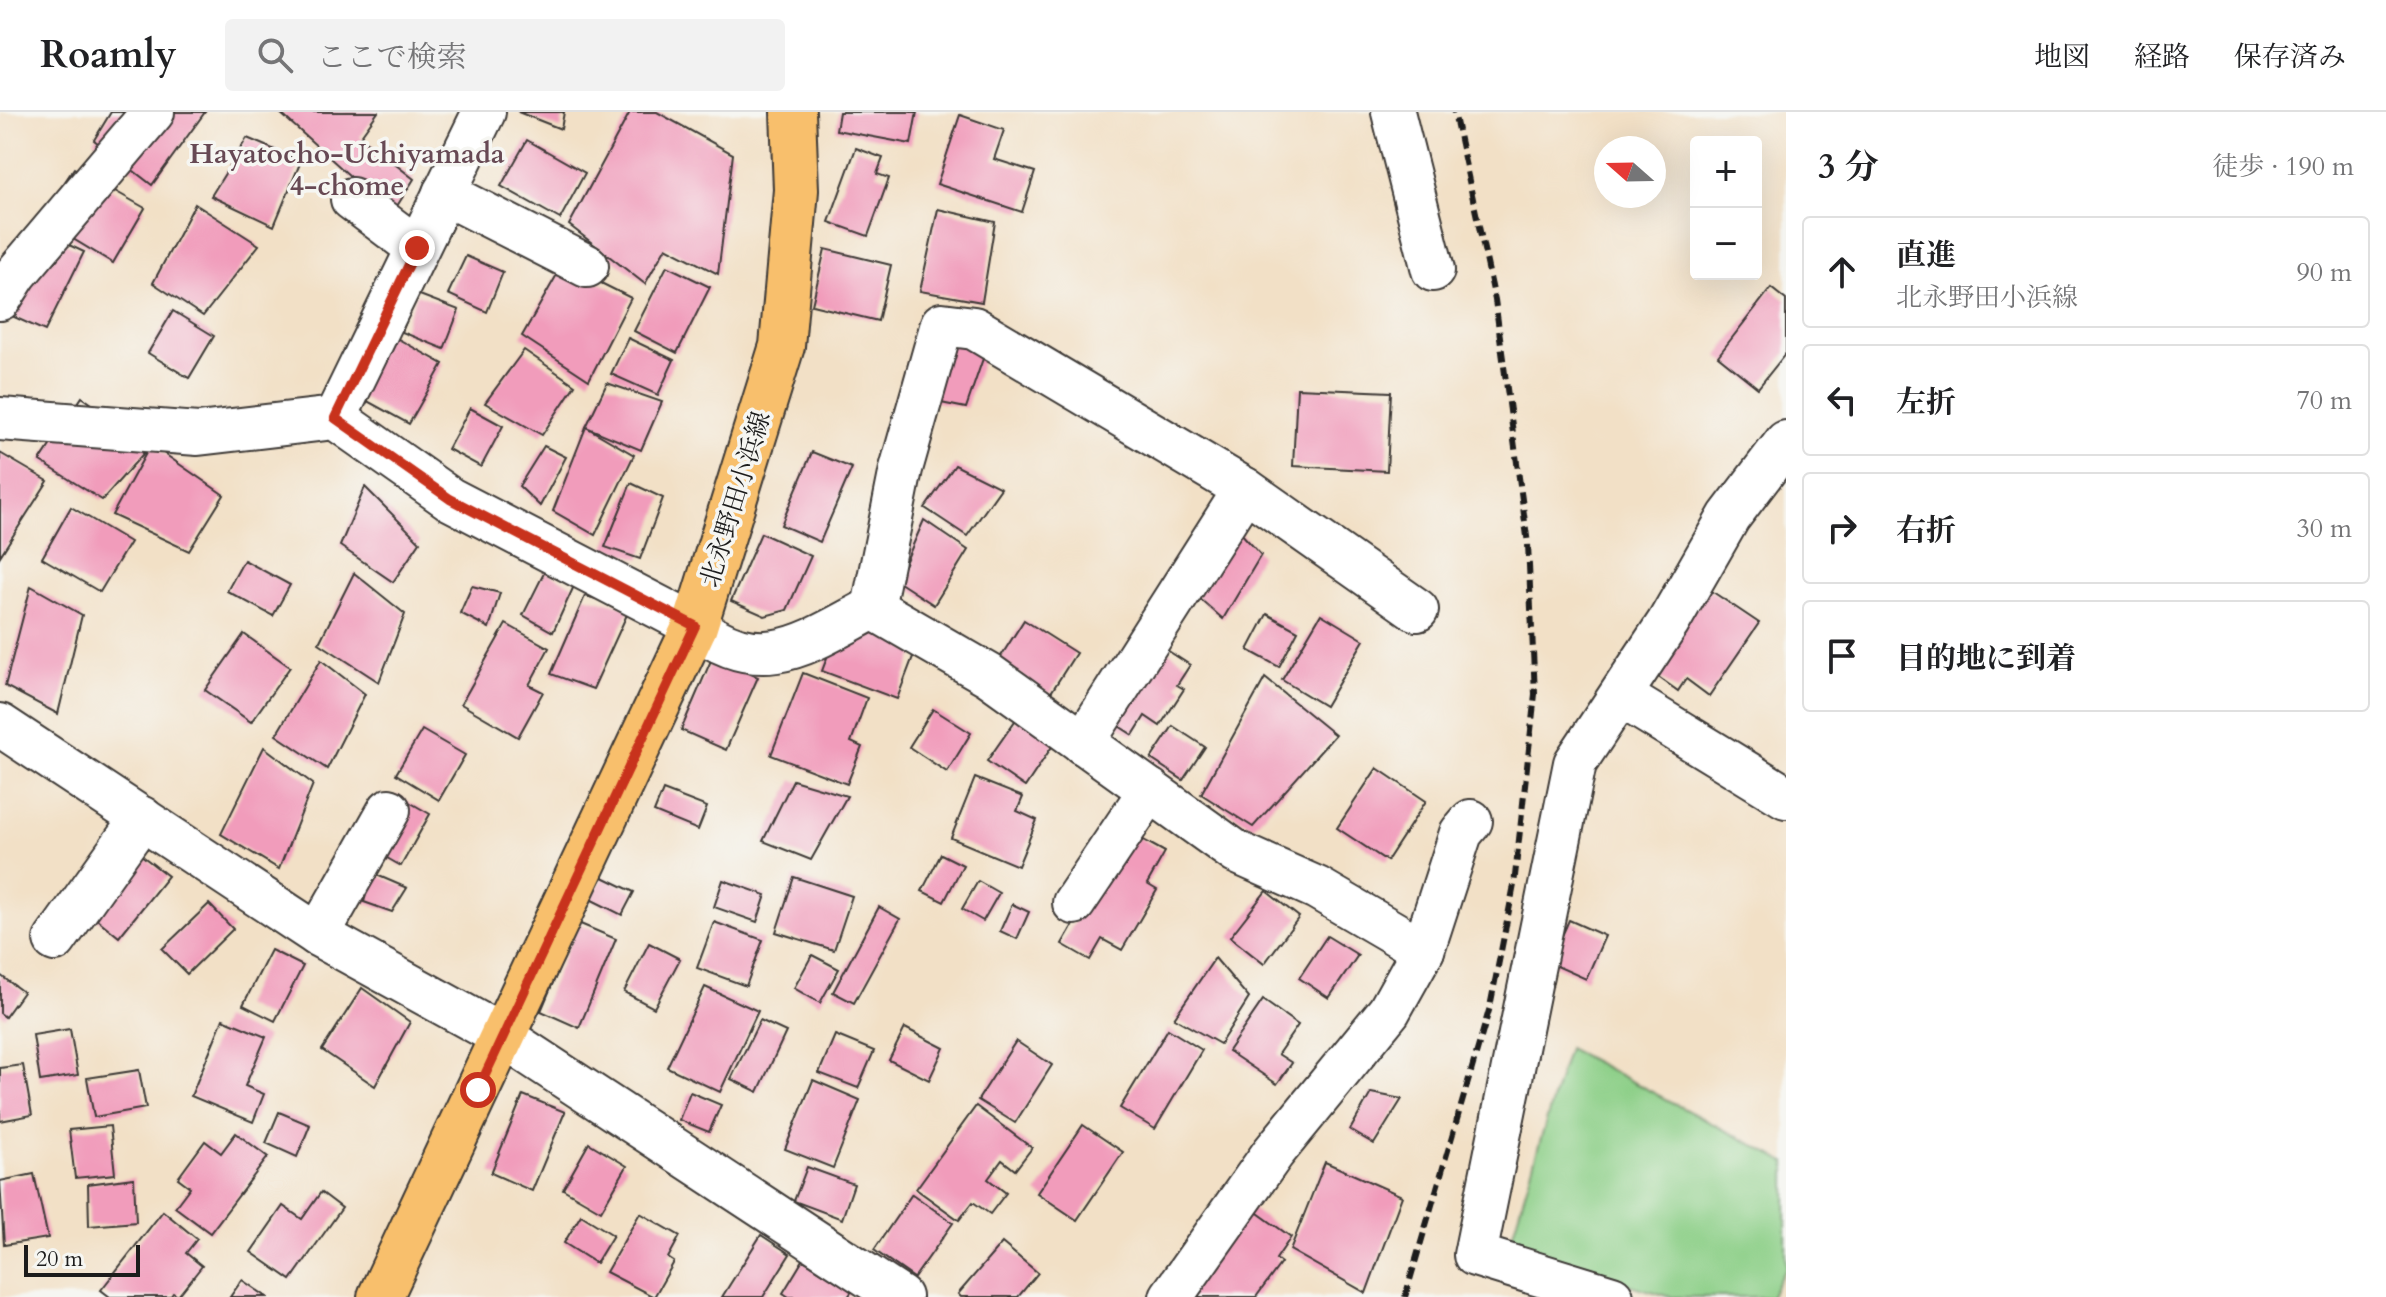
<!DOCTYPE html>
<html lang="ja">
<meta charset="utf-8">
<style>
body{margin:0;font-family:Cardo,"Noto Serif JP",serif;background:#f2f2f2;color:#202124}
.controls{position:absolute;right:24px;top:24px;display:grid;overflow:hidden;border-radius:8px;box-shadow:0 8px 32px #0002}
.controls button{width:72px;height:72px;display:grid;place-items:center;padding:0;border:0;border-bottom:2px solid #e0e0e0;background:#fff;color:#202124;font:40px sans-serif}
.compass{position:absolute;left:1594px;top:24px;width:72px;height:72px;border-radius:50%;background:#fff;box-shadow:0 8px 32px #0002;rotate:290deg}
.scale{position:absolute;left:24px;bottom:20px;width:116px;box-sizing:border-box;padding-left:8px;border:4px solid #1c1c1c;border-top:0;font-size:22px;line-height:28px;white-space:nowrap;color:#1c1c1c;-webkit-text-stroke:6px #f6f6f2;paint-order:stroke}
.stop{position:absolute;width:24px;height:24px;margin:-18px;border:6px solid #c8321e;border-radius:50%;background:#fff}
.stop.end{background:#c8321e;border-color:#fff;box-shadow:0 2px 8px #0008}
.list{margin:0;padding:0;list-style:none}
h2{display:flex;justify-content:space-between;align-items:center;height:104px;margin:0;padding:0 32px;font-size:34px}
h2 small{font-size:26px;font-weight:400;color:#757577}
.list li{display:grid;grid-template-columns:52px 1fr auto;gap:24px;align-items:center;box-sizing:border-box;height:112px;margin:0 16px 16px;padding:0 16px;border:2px solid #e0e0e0;border-radius:8px}
.list b{display:block;font-size:30px;white-space:nowrap}
.list p{margin:0;font-size:26px;white-space:nowrap;color:#757577}
.list em{font-size:26px;font-style:normal;color:#757577}
.icon{flex:none;width:44px;height:44px;fill:none;stroke:currentColor;stroke-width:2;stroke-linecap:round;stroke-linejoin:round}
.map{position:relative;flex:none;width:1786px;height:1185px;overflow:hidden}
header{display:flex;align-items:center;gap:48px;box-sizing:border-box;height:112px;padding:0 40px;background:#fff;border-bottom:2px solid #e0e0e0}
header strong{font-size:38px}
nav{display:flex;gap:44px;margin-inline-start:auto;font-size:28px}
.search{width:560px;height:72px;background:#f2f2f2;display:flex;align-items:center;gap:20px;box-sizing:border-box;padding:0 28px;border-radius:8px;color:#757577;font-size:30px}
main{display:flex}
aside{flex:1;background:#fff}
.map>svg:first-child{display:block}
.green{fill:#8ccf87;stroke:#547652;stroke-width:2}
.building{fill:#f19cbb}
.lines{fill:none;stroke-linecap:round;stroke-linejoin:round}
.minor-casing{stroke:#3c3936;stroke-width:46}
.major-casing{stroke:#3c3936;stroke-width:48}
.minor{stroke:#fff;stroke-width:42}
.major{stroke:#f8bf6c;stroke-width:44}
.rail{stroke:#1c1c1c;stroke-width:6;stroke-dasharray:12 6;stroke-linecap:butt}
.route{stroke:#c8321e;stroke-width:10}
.labels{text-anchor:middle;stroke-width:7;stroke-linejoin:round;paint-order:stroke}
.street-label{font-size:26px;fill:#1c1c1c;stroke:#f6f6f2}
.neighbourhood-label{font-size:28px;font-weight:bold;fill:#674954;stroke:#f6f6f2}
</style>
<header>
<strong>Roamly</strong>
<div class="search"><svg class="icon" aria-label="search" viewBox="0 0 24 24"><circle cx="10" cy="10" r="6"/><path d="M15 15l6 6"/></svg>ここで検索</div>
<nav><a>地図</a><a>経路</a><a>保存済み</a></nav>
</header>
<main>
<div class="map">
<svg width="1786" height="1185" viewBox="0 0 1786 1185">
<rect width="100%" height="100%" fill="#f6f6f2"/>
<filter id="ink" filterUnits="userSpaceOnUse"><feTurbulence type="fractalNoise" baseFrequency=".0125" numOctaves="2"/><feDisplacementMap in="SourceGraphic" scale="16" xChannelSelector="R" yChannelSelector="G"/><feConvolveMatrix kernelMatrix="1 2 1 2 8 2 1 2 1" color-interpolation-filters="sRGB"/></filter>
<filter id="wash" filterUnits="userSpaceOnUse"><feTurbulence type="fractalNoise" baseFrequency=".006" numOctaves="4" result="noise"/><feDisplacementMap in="SourceGraphic" scale="32" xChannelSelector="R" yChannelSelector="G"/><feGaussianBlur stdDeviation="1.8" result="paint"/><feColorMatrix in="noise" values="0 0 0 0 0 0 0 0 0 0 0 0 0 0 0 0 0 1.4 0 .05"/><feComposite in="paint" operator="in"/></filter>
<g filter="url(#wash)">
<rect width="100%" height="100%" fill="#f2e0c6"/>
<polygon class="green" points="1568,936 1786,1050 1786,1155 1770,1185 1671,1185 1508,1137"/>
<g id="blocks">
<g class="building">
<polygon points="111,0 205,0 152,73 94,28"/>
<polygon points="279,0 378,0 360,25 414,67 392,102"/>
<polygon points="518,0 564,0 561,17"/>
<polygon points="630,0 657,0 733,42 718,162 666,135 645,172 569,113"/>
<polygon points="839,0 917,0 911,32 836,18"/>
<polygon points="960,3 1004,18 994,47 1035,60 1022,100 937,72"/>
<polygon points="247,26 301,49 274,114 211,84"/>
<polygon points="527,28 585,61 560,107 501,74"/>
<polygon points="856,36 883,46 877,62 889,66 868,124 829,110"/>
<polygon points="74,56 145,96 113,151 40,107"/>
<polygon points="195,92 259,133 203,204 153,171"/>
<polygon points="938,97 995,110 982,190 920,179"/>
<polygon points="37,118 84,140 45,219 3,200"/>
<polygon points="825,137 891,153 878,209 812,193"/>
<polygon points="466,144 503,160 487,200 448,182"/>
<polygon points="563,152 631,186 589,268 522,224"/>
<polygon points="667,154 710,175 677,241 634,219"/>
<polygon points="1771,176 1786,188 1786,241 1758,276 1718,244"/>
<polygon points="417,182 459,198 444,237 402,220"/>
<polygon points="173,199 214,224 189,266 148,241"/>
<polygon points="382,218 443,252 409,312 349,279"/>
<polygon points="939,224 990,226 966,296 921,287"/>
<polygon points="628,226 674,248 658,283 611,262"/>
<polygon points="524,238 575,273 542,323 485,291"/>
<polygon points="607,271 662,290 641,338 586,315"/>
<polygon points="1297,276 1391,280 1387,359 1293,354"/>
<polygon points="82,285 224,383 189,439 112,403 150,334 102,388 40,349"/>
<polygon points="470,296 503,314 481,355 448,337"/>
<polygon points="586,315 634,343 595,423 553,399"/>
<polygon points="544,334 566,345 540,394 519,374"/>
<polygon points="812,340 852,356 820,430 781,413"/>
<polygon points="0,341 48,369 0,444"/>
<polygon points="955,353 1001,376 967,424 925,396"/>
<polygon points="631,371 663,386 640,447 605,435"/>
<polygon points="365,375 420,430 393,470 340,434"/>
<polygon points="71,395 130,430 100,480 42,446"/>
<polygon points="1227,406 1261,443 1223,507 1192,480"/>
<polygon points="924,408 968,438 934,493 897,469"/>
<polygon points="761,421 811,444 787,498 765,504 731,489"/>
<polygon points="244,448 290,473 273,504 227,479"/>
<polygon points="545,459 574,474 553,520 523,503"/>
<polygon points="354,461 405,502 379,570 319,531"/>
<polygon points="31,474 82,503 58,602 5,574"/>
<polygon points="472,474 500,481 489,516 460,501"/>
<polygon points="1707,476 1759,511 1709,584 1686,567 1678,579 1650,559"/>
<polygon points="585,484 630,496 593,577 551,562"/>
<polygon points="1267,502 1298,519 1279,555 1248,538"/>
<polygon points="1321,502 1364,528 1325,594 1282,568"/>
<polygon points="842,506 917,534 897,587 822,559"/>
<polygon points="1024,508 1076,541 1050,582 998,549"/>
<polygon points="506,512 549,536 529,573 543,580 518,625 461,592"/>
<polygon points="244,522 290,555 251,610 205,578"/>
<polygon points="1153,529 1190,553 1177,573 1184,577 1160,614 1145,604 1133,623 1103,604"/>
<polygon points="712,546 758,565 726,638 681,618"/>
<polygon points="321,548 365,582 327,657 276,623"/>
<polygon points="803,561 867,586 851,630 862,635 847,672 771,643"/>
<polygon points="1265,566 1335,623 1253,715 1201,682"/>
<polygon points="933,597 971,621 947,660 909,635"/>
<polygon points="1022,599 1059,624 1025,675 987,649"/>
<polygon points="1173,614 1205,635 1183,668 1151,647"/>
<polygon points="422,618 465,643 439,688 396,662"/>
<polygon points="264,635 313,672 279,757 221,722"/>
<polygon points="1377,656 1426,689 1387,749 1337,716"/>
<polygon points="975,666 1023,685 1017,699 1037,708 1018,754 951,726"/>
<polygon points="793,668 847,684 811,748 763,729"/>
<polygon points="663,678 707,695 698,718 654,700"/>
<polygon points="397,683 430,702 401,754 368,735"/>
<polygon points="1127,719 1165,740 1147,772 1157,778 1122,838 1102,827 1090,848 1062,832"/>
<polygon points="136,739 168,764 119,825 87,799"/>
<polygon points="941,742 963,753 944,790 922,779"/>
<polygon points="372,761 407,776 392,800 364,790"/>
<polygon points="603,765 634,780 622,803 590,787"/>
<polygon points="794,765 852,784 834,838 776,820"/>
<polygon points="723,768 766,783 757,810 714,795"/>
<polygon points="978,769 999,781 983,809 962,797"/>
<polygon points="1266,779 1299,805 1264,852 1230,825"/>
<polygon points="209,792 233,817 187,862 162,837"/>
<polygon points="1012,792 1029,800 1017,827 1000,819"/>
<polygon points="879,795 900,807 854,891 833,880"/>
<polygon points="1569,808 1605,824 1586,867 1550,851"/>
<polygon points="714,810 763,828 746,874 697,856"/>
<polygon points="578,811 616,827 579,916 541,899"/>
<polygon points="1327,824 1358,843 1329,886 1299,866"/>
<polygon points="649,831 680,847 654,896 624,880"/>
<polygon points="271,838 303,854 275,909 243,893"/>
<polygon points="812,843 839,857 820,891 794,876"/>
<polygon points="1215,846 1249,886 1220,932 1174,906"/>
<polygon points="0,863 23,880 5,905 0,901"/>
<polygon points="705,875 758,899 720,980 667,955"/>
<polygon points="362,876 410,910 375,974 322,938"/>
<polygon points="1263,888 1298,913 1278,942 1292,951 1277,972 1228,939"/>
<polygon points="223,907 266,925 245,974 264,982 253,1010 191,984"/>
<polygon points="760,908 786,920 758,980 731,967"/>
<polygon points="905,916 944,936 929,968 889,948"/>
<polygon points="70,917 78,963 40,969 33,923"/>
<polygon points="1168,917 1202,938 1155,1017 1120,996"/>
<polygon points="835,923 874,939 858,976 819,961"/>
<polygon points="1016,929 1052,953 1015,1011 978,988"/>
<polygon points="23,953 32,1003 0,1009 0,956"/>
<polygon points="139,958 146,996 94,1005 87,966"/>
<polygon points="813,968 860,988 833,1056 785,1037"/>
<polygon points="690,980 721,993 709,1020 679,1008"/>
<polygon points="1371,981 1402,987 1374,1032 1350,1018"/>
<polygon points="523,983 565,1000 532,1079 491,1061"/>
<polygon points="976,994 1032,1036 1015,1058 1002,1048 988,1067 1006,1081 990,1102 973,1090 959,1108 916,1077"/>
<polygon points="279,1000 310,1013 297,1045 266,1031"/>
<polygon points="1083,1013 1123,1040 1077,1108 1037,1081"/>
<polygon points="110,1014 115,1062 75,1066 69,1018"/>
<polygon points="236,1021 268,1045 210,1121 175,1095 190,1075 178,1066 205,1029 221,1041"/>
<polygon points="589,1031 627,1054 601,1099 563,1077"/>
<polygon points="1325,1050 1402,1084 1366,1181 1290,1138"/>
<polygon points="807,1055 854,1072 842,1107 794,1089"/>
<polygon points="34,1062 48,1126 4,1133 0,1069"/>
<polygon points="134,1066 136,1110 89,1114 88,1072"/>
<polygon points="321,1080 342,1096 291,1168 251,1140 283,1094 302,1107"/>
<polygon points="912,1082 953,1111 914,1166 874,1138"/>
<polygon points="1244,1091 1291,1125 1276,1147 1281,1151 1256,1185 1179,1185"/>
<polygon points="163,1099 197,1127 186,1141 202,1154 178,1184 173,1181 170,1185 110,1185 101,1178"/>
<polygon points="640,1101 680,1124 668,1146 674,1150 654,1185 606,1160"/>
<polygon points="581,1103 613,1123 596,1151 564,1131"/>
<polygon points="761,1123 790,1142 763,1185 722,1185"/>
<polygon points="1002,1131 1038,1161 1018,1185 961,1185 958,1182"/>
<polygon points="803,1148 852,1179 848,1185 789,1185 783,1181"/>
<polygon points="242,1168 267,1185 230,1185"/>
</g>
</g>
</g>
<g filter="url(#ink)">
<use href="#blocks" fill-opacity="0" stroke="#3c3936" stroke-width="2"/>
<g class="lines">
<defs>
<g id="minor">
<polyline points="1393,0 1433,158"/>
<polyline points="444,81 587,154"/>
<polyline points="352,87 417,136"/>
<polyline points="0,187 16,162 153,0"/>
<polyline points="335,306 484,0"/>
<path d="M0 307 198 322 335 306 450 387 695 514C763 566 808 530 873 496L989 563 1236 740 1317 776 1423 838"/>
<polyline points="1245,377 1417,498"/>
<polyline points="873,496 901,357 942,212 974,216 1245,377 1083,631"/>
<polyline points="1621,584 1786,685"/>
<polyline points="0,613 318,823 502,924 900,1185"/>
<polyline points="1074,791 1150,678"/>
<polyline points="318,823 389,698"/>
<polyline points="55,828 142,706"/>
<polyline points="1171,1185 1273,1041 1389,899 1423,838 1461,721 1471,709"/>
<polyline points="1612,1185 1475,1143 1575,651 1668,511 1729,405 1786,330"/>
</g>
<polyline id="major" points="380,1185 695,514 782,234 796,78 793,0"/>
</defs>
<use href="#minor" class="minor-casing"/>
<use href="#major" class="major-casing"/>
<use href="#minor" class="minor"/>
<use href="#major" class="major"/>
<polyline class="rail" points="1405,1185 1490,895 1514,773 1535,582 1528,432 1495,188 1454,0"/>
</g>
</g>
<g class="lines" filter="url(#ink)">
<polyline class="route" points="417,136 335,306 450,387 695,514 478,978"/>
</g>
<g class="labels">
<g class="street-label">
<text transform="translate(735 387) rotate(-73)" y="9">北永野田小浜線</text>
</g>
<g class="neighbourhood-label">
<text x="347" y="51">Hayatocho-Uchiyamada<tspan x="347" dy="32">4-chome</tspan></text>
</g>
</g>
</svg>
<div class="controls">
<button>+</button>
<button>−</button>
</div>
<svg class="compass" viewBox="-18 -18 36 36"><path d="M0-13l5 13h-10z" fill="#e53935"/><path d="M0 13l5-13h-10z" fill="#757577"/></svg>
<div class="scale">20 m</div>
<div class="stop" style="left:478px;top:978px"></div>
<div class="stop end" style="left:417px;top:136px"></div>
</div>
<aside>
<h2>3 分<small>徒歩 · 190 m</small></h2>
<ul class="list">
<li><svg class="icon" aria-label="ahead" viewBox="0 0 24 24"><path d="M12 20V5M6 11l6-6 6 6"/></svg><div><b>直進</b><p>北永野田小浜線</p></div><em>90 m</em></li>
<li><svg class="icon" aria-label="left" viewBox="0 0 24 24"><path d="M17 20v-9H6M10 6l-5 5 5 5"/></svg><div><b>左折</b></div><em>70 m</em></li>
<li><svg class="icon" aria-label="right" viewBox="0 0 24 24"><path d="M7 20v-9h11M14 6l5 5-5 5"/></svg><div><b>右折</b></div><em>30 m</em></li>
<li><svg class="icon" aria-label="arrive" viewBox="0 0 24 24"><path d="M6 21V4h12l-3 4 3 4H6"/></svg><div><b>目的地に到着</b></div></li>
</ul>
</aside>
</main>
